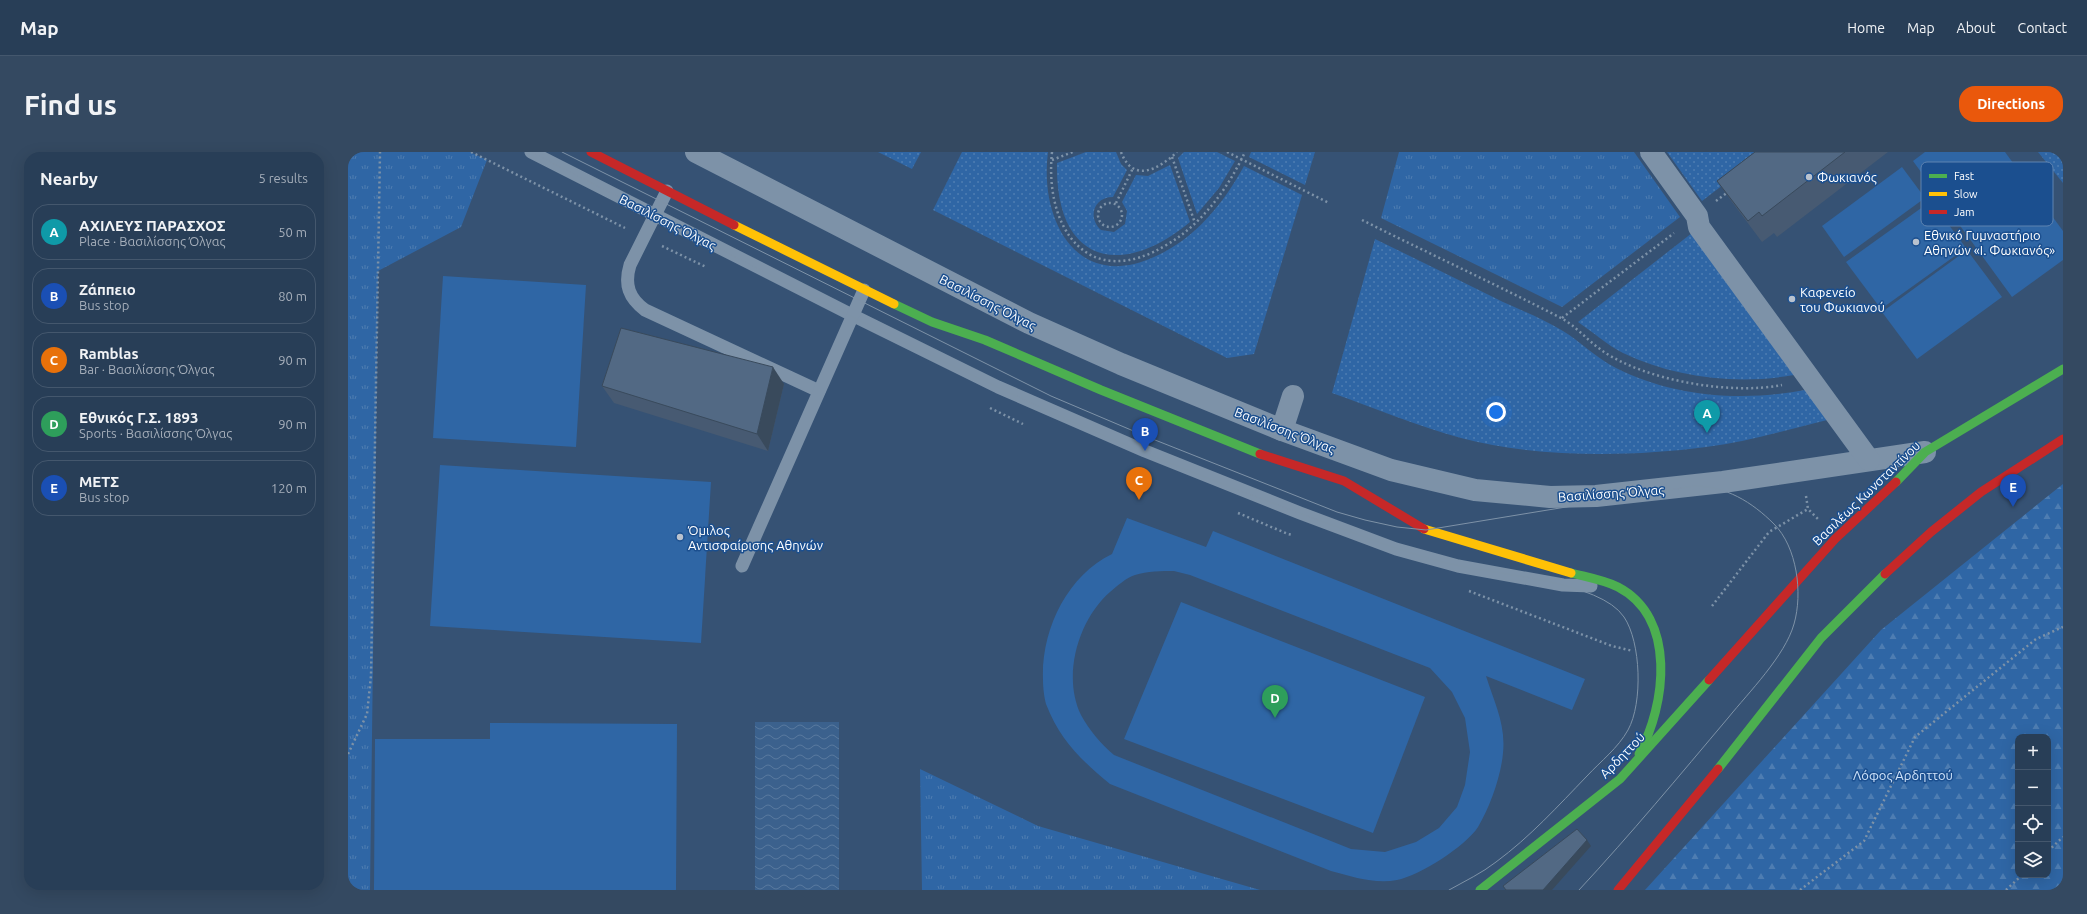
<!DOCTYPE html>
<meta charset="utf-8">
<style>
body{margin:0;font-family:Ubuntu,sans-serif;background:#344961;color:#f1f3f6}
.controls{position:absolute;right:12px;bottom:12px;display:grid;overflow:hidden;border-radius:8px;box-shadow:0 4px 16px #0002}
.controls button{width:36px;height:36px;display:grid;place-items:center;padding:0;border:0;border-bottom:1px solid #44576d;background:#283e57;color:#f1f3f6;font:20px sans-serif}
.you{position:absolute;left:1148px;top:260px;width:14px;height:14px;margin:-10px;border:3px solid #fff;border-radius:50%;background:#1a73e8;box-shadow:0 0 0 6px #1a73e833}
.badge{display:grid;place-items:center;width:26px;height:26px;border-radius:50%;background:#ea580c;color:#fff;font-size:13px;font-weight:700}
.pin{position:absolute;translate:-50% -33px;filter:drop-shadow(0 1px 2px #0008)}
.pin::after{content:'';position:absolute;top:21px;width:14px;height:12px;background:inherit;clip-path:polygon(0 0,100% 0,50% 100%)}
.list{margin:0;padding:0;list-style:none}
h2{display:flex;justify-content:space-between;align-items:center;height:52px;margin:0;padding:0 16px;font-size:17px}
h2 small{font-size:13px;font-weight:400;color:#a5aeba}
.list li{display:grid;grid-template-columns:26px 1fr auto;gap:12px;align-items:center;box-sizing:border-box;height:56px;margin:0 8px 8px;padding:0 8px;border:1px solid #44576d;border-radius:16px}
.list b{display:block;font-size:15px;white-space:nowrap}
.list p{margin:0;font-size:13px;white-space:nowrap;color:#a5aeba}
.list em{font-size:13px;font-style:normal;color:#a5aeba}
.icon{flex:none;width:22px;height:22px;fill:none;stroke:currentColor;stroke-width:2;stroke-linecap:round;stroke-linejoin:round}
.map{position:relative;flex:none;width:1715px;height:738px;overflow:hidden;border-radius:16px}
header{display:flex;align-items:center;gap:24px;box-sizing:border-box;height:56px;padding:0 20px;background:#283e57;border-bottom:1px solid #44576d}
header strong{font-size:19px}
nav{display:flex;gap:22px;margin-inline-start:auto;font-size:14px}
.intro{display:flex;align-items:center;justify-content:space-between;box-sizing:border-box;height:96px;padding:0 24px}
h1{margin:0;font-size:28px}
.button{padding:10px 18px;border-radius:16px;background:#ea580c;color:#fff;font-size:14px;font-weight:700}
main{display:flex;gap:24px;padding:0 24px}
aside{flex:1;background:#283e57;border-radius:16px;box-shadow:0 4px 16px #0002}
.map>svg:first-child{display:block}
.grass{fill:url(#grass-dots)}
.forest{fill:url(#forest-firs);fill-rule:evenodd}
.park{fill:url(#park-tufts)}
.pitch{fill:#2f66a5;fill-rule:evenodd}
.water{fill:url(#water-waves)}
.lines{fill:none;stroke-linecap:round;stroke-linejoin:round}
.path{stroke:#7d92a8;stroke-width:2.5;stroke-dasharray:2 3;stroke-linecap:butt}
.lane{stroke:#7d92a8;stroke-width:13}
.street{stroke:#7d92a8;stroke-width:22}
.fast{stroke:#4caf50;stroke-width:9}
.slow{stroke:#ffc107;stroke-width:9}
.jam{stroke:#c62828;stroke-width:9}
.tram{stroke:#7e92a7;stroke-width:1}
.wall{fill:#475a72}
.shaded-wall{fill:#394a5c}
.building{fill:#526984;stroke:#394a5c}
.poi-dot{fill:#b9c2ce;stroke:#1b4f8f;stroke-width:1.5}
.labels{text-anchor:middle;stroke-width:3;stroke-linejoin:round;paint-order:stroke}
.poi-label{font-size:13px;fill:#fff;stroke:#1b4f8f;text-anchor:start}
.street-label{font-size:13px;fill:#fff;stroke:#1b4f8f}
.park-label{font-size:13px;fill:#cfe3fa;stroke:#1b4f8f}
.key{fill:#1b4f8f;stroke:#5f84b1;stroke-width:1}
.key-label{font-size:11px;fill:#fff}
</style>
<header>
<strong>Map</strong>
<nav><a>Home</a><a>Map</a><a>About</a><a>Contact</a></nav>
</header>
<div class="intro"><h1>Find us</h1><a class="button">Directions</a></div>
<main>
<aside>
<h2>Nearby<small>5 results</small></h2>
<ul class="list">
<li><span class="badge" style="background:#0f9aa8">A</span><div><b>ΑΧΙΛΕΥΣ ΠΑΡΑΣΧΟΣ</b><p>Place · Βασιλίσσης Όλγας</p></div><em>50 m</em></li>
<li><span class="badge" style="background:#1a4fb4">B</span><div><b>Ζάππειο</b><p>Bus stop</p></div><em>80 m</em></li>
<li><span class="badge" style="background:#e8710a">C</span><div><b>Ramblas</b><p>Bar · Βασιλίσσης Όλγας</p></div><em>90 m</em></li>
<li><span class="badge" style="background:#2e9e5b">D</span><div><b>Εθνικός Γ.Σ. 1893</b><p>Sports · Βασιλίσσης Όλγας</p></div><em>90 m</em></li>
<li><span class="badge" style="background:#1a4fb4">E</span><div><b>ΜΕΤΣ</b><p>Bus stop</p></div><em>120 m</em></li>
</ul>
</aside>
<div class="map">
<svg width="1715" height="738" viewBox="0 0 1715 738">
<defs>
<pattern id="grass-dots" width="8" height="8" patternUnits="userSpaceOnUse"><rect width="8" height="8" fill="#2f66a5"/><path d="M2 2h.1M6 6h.1" fill="none" stroke="#4e7db2" stroke-width="1.8" stroke-linecap="round"/></pattern>
<pattern id="forest-firs" width="22" height="20" patternUnits="userSpaceOnUse"><rect width="22" height="20" fill="#2f66a5"/><path d="M5 1l3.5 6h-7zM16 11l3.5 6h-7z" fill="#4e7db2"/></pattern>
<pattern id="park-tufts" width="24" height="20" patternUnits="userSpaceOnUse"><rect width="24" height="20" fill="#2f66a5"/><path d="M3 7l-1-3M5 7V3M7 7l1-3M15 17l-1-3M17 17v-4M19 17l1-3" fill="none" stroke="#4e7db2"/></pattern>
<pattern id="water-waves" width="16" height="10" patternUnits="userSpaceOnUse"><rect width="16" height="10" fill="#3b618d"/><path d="M0 5q4-4 8 0t8 0" fill="none" stroke="#58799e"/></pattern>
</defs>
<rect width="100%" height="100%" fill="#365274"/>
<g class="grass">
<polygon points="530,0 573,0 564,17"/>
<path d="M614 0H700C691 68 729 140 806 105 846 88 876 51 896 14L954 43 906 202 879 206 585 58Z"/>
<path d="M738 0H768L773 12 779 18 765 45C746 45 739 65 753 78L766 80 777 72 779 59 774 50 788 23 800 24 822 13 842 70C771 129 707 109 709 11Z"/>
<polygon points="836,0 869,0 887,9 871,36 849,62 830,6"/>
<polygon points="903,0 967,0 957,33 901,5"/>
<polygon points="1319,0 1418,0 1354,49"/>
<polygon points="1690,0 1715,0 1715,31"/>
<path d="M1344 81 1446 223C1390 233 1327 226 1275 201 1259 193 1245 180 1230 170Z"/>
<path d="M1027 87C1070 108 1113 129 1155 150 1175 159 1197 168 1215 179 1233 190 1248 206 1268 216 1325 245 1395 250 1457 238L1479 268C1439 278 1399 290 1358 295 1283 305 1187 306 1113 286 1069 274 1027 256 984 241Z"/>
</g>
<path class="forest" d="M1715 332V738H1297L1533 478ZM1670 585H1700V723H1670Z"/>
<g class="park">
<polygon points="0,0 122,0 139,8 113,75 30,119 22,738 0,738"/>
<polygon points="1051,0 1286,0 1332,65 1214,155 1033,66"/>
<polygon points="572,617 690,674 912,738 574,738"/>
</g>
<g class="pitch">
<polygon points="1577,0 1657,0 1715,79 1715,108 1664,145 1565,9"/>
<polygon points="1554,15 1577,46 1496,105 1474,74"/>
<polygon points="1583,49 1618,96 1533,157 1498,110"/>
<polygon points="1619,98 1654,145 1569,207 1534,160"/>
<polygon points="95,124 238,133 228,295 85,286"/>
<polygon points="92,313 363,330 353,491 82,474"/>
<path d="M779 366 858 395 865 379 1237 527 1224 558 1138 524C1146 550 1158 572 1155 601 1153 624 1142 655 1130 675 1118 694 1071 724 1049 728 1027 732 1005 725 983 719L762 632C733 608 712 588 698 552 696 545 695 535 695 528 693 478 719 424 764 402ZM826 419 842 423 1082 516 1104 540 1117 566 1122 600 1117 633 1109 655 1091 676 1068 690 1037 700 1003 697 766 603C753 592 741 578 733 563 714 524 730 468 762 440 769 434 778 426 787 423 799 419 814 419 826 419Z"/>
<polygon points="833,450 1077,545 1025,681 776,587"/>
<polygon points="142,571 329,572 328,738 26,738 27,587 142,587"/>
</g>
<rect class="water" x="407" y="570" width="84" height="168"/>
<g class="lines">
<g class="path">
<polyline points="123,0 277,76"/>
<path d="M704 0C696 77 741 141 820 92 855 71 880 36 897 0"/>
<path d="M773 0C785 32 811 17 829 0"/>
<polyline points="879,0 981,51"/>
<polyline points="824,5 847,71"/>
<polyline points="704,8 725,0"/>
<polyline points="1368,49 1380,40"/>
<circle cx="762" cy="63" r="12"/>
<polyline points="768,51 785,16"/>
<path d="M1014 68C1080 101 1147 132 1213 166 1228 174 1241 190 1256 200 1300 229 1383 243 1434 233"/>
<polyline points="314,94 358,115"/>
<polyline points="1214,166 1326,81"/>
<polyline points="642,256 675,272"/>
<polyline points="1458,344 1460,357 1470,367"/>
<polyline points="890,361 940,382 945,383"/>
<polyline points="1121,439 1264,494 1285,499"/>
<polyline points="1364,454 1421,380 1460,357"/>
<polyline points="0,602 19,562 23,524 32,0"/>
<polyline points="1700,699 1715,685"/>
<polyline points="1452,738 1516,689 1567,585 1688,487 1715,475"/>
<polyline points="1658,738 1674,723"/>
</g>
<g class="lane">
<polyline points="183,0 504,163 650,235 797,299 952,361 1048,397 1110,414 1215,433 1243,434"/>
<path d="M319 39 282 113C276 133 281 146 297 158L471 239"/>
<polyline points="394,414 516,138"/>
</g>
<g class="street">
<polyline points="348,0 681,171 773,212 934,278 1043,318 1127,338 1202,345 1248,344 1375,330 1577,300"/>
<polyline points="1303,0 1349,64 1351,75 1521,308"/>
<polyline points="934,278 945,244"/>
</g>
<g class="fast">
<polyline points="546,152 584,170 637,188 753,238 912,302"/>
<polyline points="1548,330 1577,300 1715,217"/>
<path d="M1223 421C1238 425 1256 428 1270 435 1329 466 1318 553 1291 602"/>
<polyline points="1370,617 1473,486 1537,422"/>
<polyline points="1132,738 1272,627 1361,528"/>
</g>
<g class="slow">
<polyline points="386,73 546,152"/>
<polyline points="1076,377 1223,421"/>
</g>
<g class="jam">
<polyline points="243,0 386,73"/>
<polyline points="912,302 996,329 1076,377"/>
<polyline points="1537,422 1583,380 1633,340 1715,287"/>
<polyline points="1361,528 1487,387 1548,330"/>
<polyline points="1270,738 1370,617"/>
</g>
<g class="tram">
<path d="M183 0C352 86 520 176 692 255 796 303 904 344 1011 383 1043 395 1075 406 1108 413 1150 423 1252 429 1276 465 1293 490 1295 551 1280 578 1270 596 1253 609 1239 624 1210 654 1182 685 1148 710 1134 721 1117 729 1101 738"/>
<path d="M214 0 703 244 802 286 989 360 1017 368 1049 375 1078 378 1346 334C1378 334 1404 350 1426 372 1449 395 1455 441 1446 472 1437 504 1401 540 1380 566 1331 624 1283 682 1231 738"/>
</g>
</g>
<g class="wall">
<polygon points="1407,0 1540,0 1429,85 1426,81 1414,90 1384,50 1369,29"/>
<polygon points="436,232 420,299 266,251 254,234"/>
</g>
<g class="shaded-wall">
<polygon points="425,215 436,232 420,299 409,282"/>
<polygon points="1239,688 1243,694 1204,738 1195,738"/>
</g>
<g class="building">
<polygon points="1407,0 1497,0 1414,64 1411,60 1400,69 1369,29"/>
<polygon points="273,176 425,215 409,282 254,234"/>
<polygon points="1229,677 1239,688 1195,738 1158,738 1155,734"/>
</g>
<g class="poi-dot">
<circle cx="1461" cy="25" r="4"/>
<circle cx="1568" cy="90" r="4"/>
<circle cx="1444" cy="147" r="4"/>
<circle cx="332" cy="385" r="4"/>
</g>
<g class="labels">
<g class="poi-label">
<text x="1469" y="30">Φωκιανός</text>
<text x="1576" y="88">Εθνικό Γυμναστήριο<tspan x="1576" dy="15">Αθηνών «Ι. Φωκιανός»</tspan></text>
<text x="1452" y="145">Καφενείο<tspan x="1452" dy="15">του Φωκιανού</tspan></text>
<text x="340" y="383">Όμιλος<tspan x="340" dy="15">Αντισφαίρισης Αθηνών</tspan></text>
</g>
<g class="street-label">
<text transform="translate(320 70) rotate(27)" y="5">Βασιλίσσης Όλγας</text>
<text transform="translate(640 150) rotate(27)" y="5">Βασιλίσσης Όλγας</text>
<text transform="translate(937 278) rotate(21)" y="5">Βασιλίσσης Όλγας</text>
<text transform="translate(1263 341) rotate(-4)" y="5">Βασιλίσσης Όλγας</text>
<text transform="translate(1518 341) rotate(-44)" y="5">Βασιλέως Κωνσταντίνου</text>
<text transform="translate(1274 603) rotate(-46)" y="5">Αρδηττού</text>
</g>
<g class="park-label">
<text x="1555" y="628">Λόφος Αρδηττού</text>
</g>
</g>
<rect x="1573" y="10" width="132" height="64" rx="6" class="key"/>
<rect x="1581" y="22" width="18" height="4" fill="#4caf50"/>
<rect x="1581" y="40" width="18" height="4" fill="#ffc107"/>
<rect x="1581" y="58" width="18" height="4" fill="#c62828"/>
<g class="key-label">
<text x="1606" y="28">Fast</text>
<text x="1606" y="46">Slow</text>
<text x="1606" y="64">Jam</text>
</g>
</svg>
<div class="controls">
<button>+</button>
<button>−</button>
<button><svg class="icon" aria-label="locate" viewBox="0 0 24 24"><circle cx="12" cy="12" r="6"/><path d="M12 2v4M12 18v4M2 12h4M18 12h4"/></svg></button>
<button><svg class="icon" aria-label="layers" viewBox="0 0 24 24"><path d="M12 4l9 5-9 5-9-5zM3 14l9 5 9-5"/></svg></button>
</div>
<div class="you"></div>
<div class="pin badge" style="left:1359px;top:281px;background:#0f9aa8">A</div>
<div class="pin badge" style="left:797px;top:299px;background:#1a4fb4">B</div>
<div class="pin badge" style="left:791px;top:348px;background:#e8710a">C</div>
<div class="pin badge" style="left:927px;top:566px;background:#2e9e5b">D</div>
<div class="pin badge" style="left:1665px;top:355px;background:#1a4fb4">E</div>
</div>
</main>
